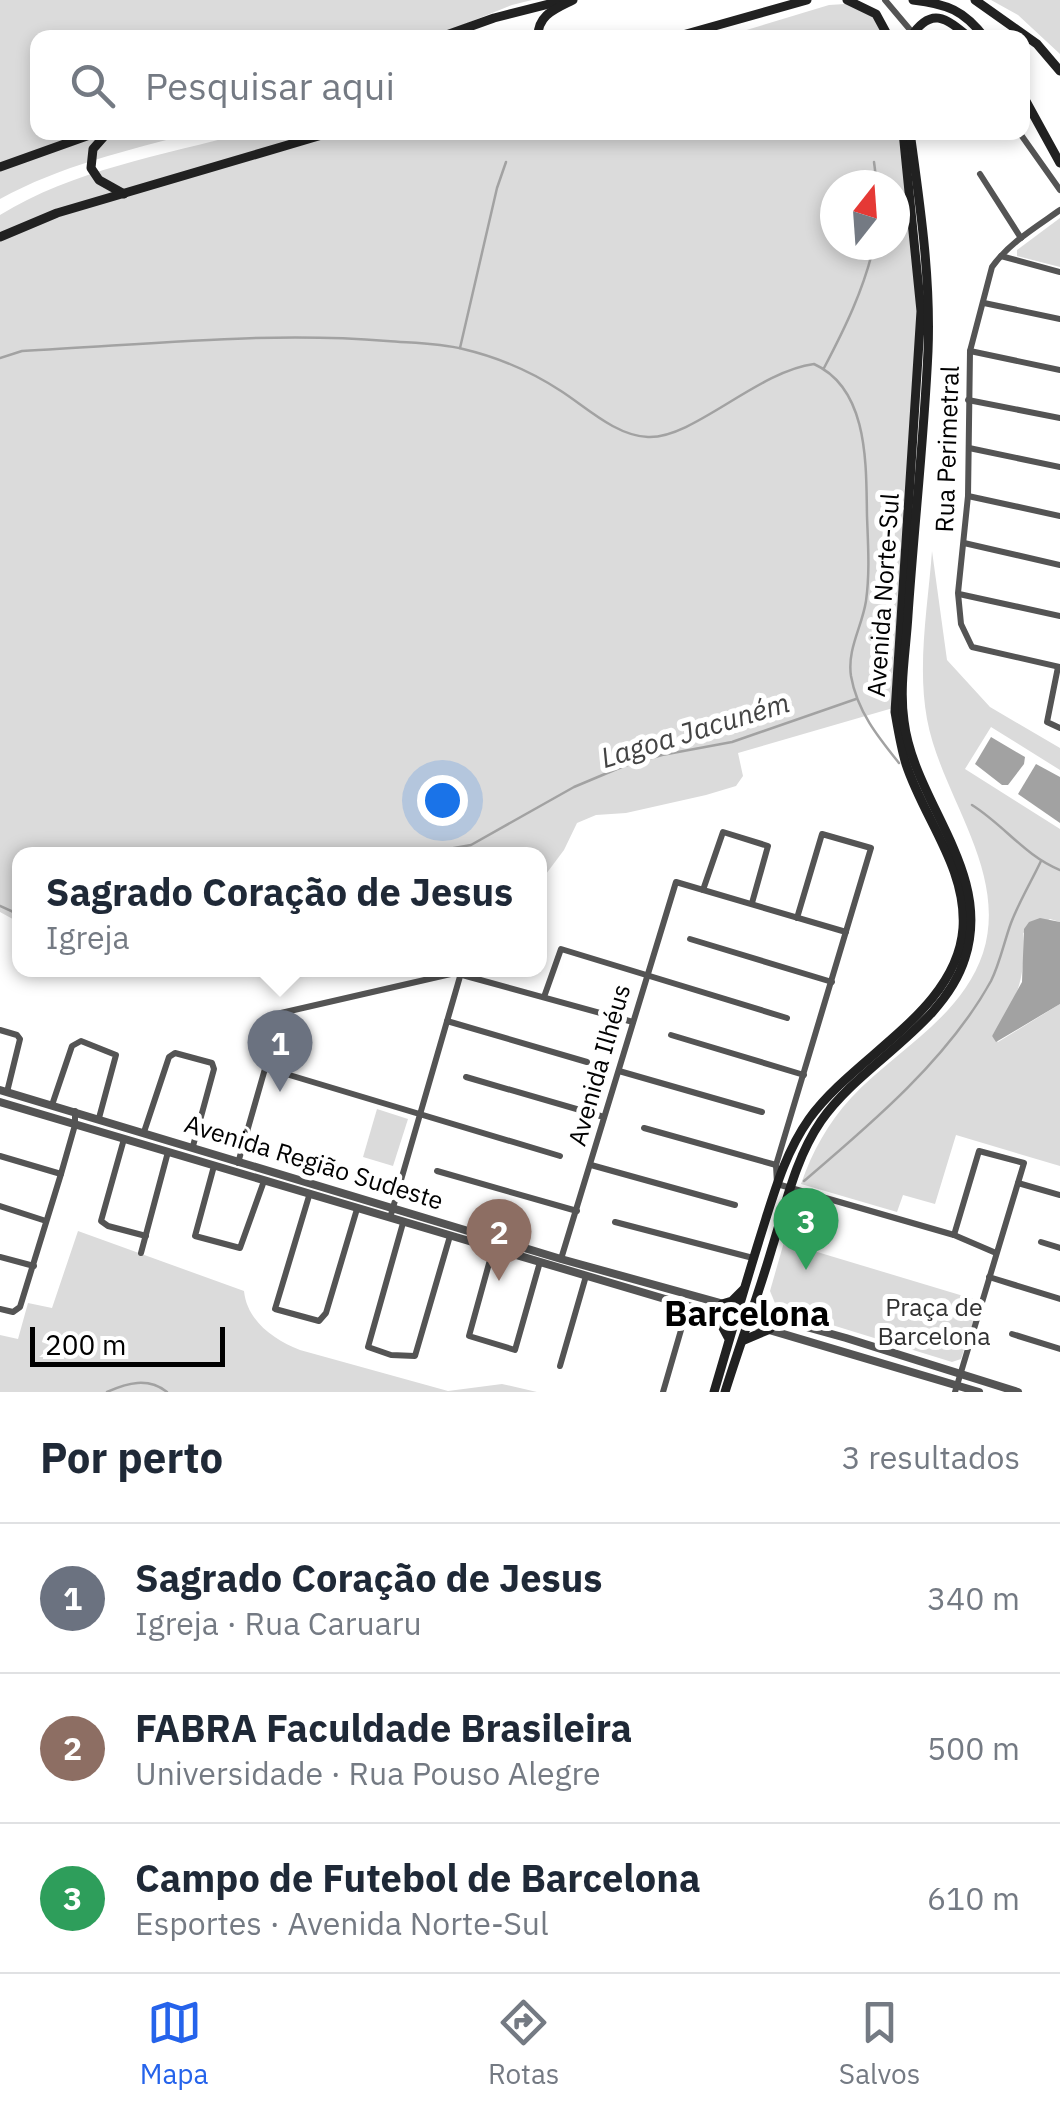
<!DOCTYPE html>
<html lang="pt">
<meta charset="utf-8">
<style>
body{margin:0;font-family:"IBM Plex Sans",sans-serif;background:#f2f2f3;color:#1f2937}
.compass{position:absolute;left:820px;top:170px;width:90px;height:90px;border-radius:50%;background:#fff;box-shadow:0 5px 15px #0003;rotate:17deg}
.scale{position:absolute;left:30px;bottom:25px;width:195px;box-sizing:border-box;padding-left:10px;border:5px solid #000;border-top:0;font-size:28px;line-height:35px;white-space:nowrap;color:#000;-webkit-text-stroke:8px #fff;paint-order:stroke}
.you{position:absolute;left:442px;top:800px;width:35px;height:35px;margin:-25px;border:8px solid #fff;border-radius:50%;background:#1a73e8;box-shadow:0 0 0 15px #1a73e833}
.badge{display:grid;place-items:center;width:65px;height:65px;border-radius:50%;background:#2563eb;color:#fff;font-size:32px;font-weight:700}
.pin{position:absolute;translate:-50% -82px;filter:drop-shadow(0 2px 5px #0008)}
.pin::after{content:'';position:absolute;top:52px;width:35px;height:30px;background:inherit;clip-path:polygon(0 0,100% 0,50% 100%)}
.popup{position:absolute;left:12px;top:847px;width:535px;height:130px;box-sizing:border-box;display:grid;place-content:center;border-radius:20px;background:#fff;filter:drop-shadow(0 2px 8px #0005);font-size:32px;white-space:nowrap;color:#747a83}
.popup b{font-size:38px;color:#1f2937}
.popup::after{content:'';position:absolute;left:50%;top:100%;margin-left:-20px;border:20px solid transparent;border-top-color:#fff}
.list{margin:0;padding:0;list-style:none}
h2{display:flex;justify-content:space-between;align-items:center;height:130px;margin:0;padding:0 40px;font-size:42px}
h2 small{font-size:32px;font-weight:400;color:#747a83}
.list li{display:grid;grid-template-columns:65px 1fr auto;gap:30px;align-items:center;box-sizing:border-box;height:150px;padding:0 40px;border-top:2px solid #e0e1e3}
.list b{display:block;font-size:38px;white-space:nowrap}
.list p{margin:0;font-size:32px;white-space:nowrap;color:#747a83}
.list em{font-size:32px;font-style:normal;color:#747a83}
.icon{flex:none;width:55px;height:55px;fill:none;stroke:currentColor;stroke-width:2;stroke-linecap:round;stroke-linejoin:round}
.map{position:relative;flex:none;width:1060px;height:1392px;overflow:hidden}
.search{position:absolute;background:#fff;box-shadow:0 5px 15px #0003;left:30px;right:30px;top:30px;height:110px;display:flex;align-items:center;gap:25px;box-sizing:border-box;padding:0 35px;border-radius:20px;color:#747a83;font-size:38px}
.sheet{height:580px;background:#fff}
nav{display:flex;justify-content:space-around;align-items:center;box-sizing:border-box;height:140px;border-top:2px solid #e0e1e3;background:#fff;font-size:28px;color:#747a83}
nav a{display:grid;justify-items:center;gap:5px}
nav .on{color:#2563eb}
.map>svg:first-child{display:block}
.green{fill:#dbdbdb;fill-rule:evenodd}
.water{fill:#a2a2a2}
.lines{fill:none;stroke-linecap:round;stroke-linejoin:round}
.stream{stroke:#a2a2a2;stroke-width:2.5}
.minor{stroke:#545454;stroke-width:6}
.tertiary{stroke:#545454;stroke-width:8}
.secondary{stroke:#212121;stroke-width:9}
.labels{text-anchor:middle;stroke-width:10;stroke-linejoin:round;paint-order:stroke}
.street-label{font-size:25px;fill:#000;stroke:#fff}
.park-label{font-size:25px;fill:#323232;stroke:#fff}
.water-label{font-size:28px;font-style:italic;fill:#434343;stroke:#fff}
.district-label{font-size:35px;font-weight:bold;fill:#000;stroke:#fff}
</style>
<div class="map">
<svg width="1060" height="1392" viewBox="0 0 1060 1392">
<rect width="100%" height="100%" fill="#fff"/>
<g class="green">
<path d="M0 0H532L512 5 433 37 38 38V132L194 133C128 150 60 166 0 199Z"/>
<polygon points="991,0 1060,0 1060,54 1018,15"/>
<polygon points="845,4 868,10 888,38 720,38 829,5"/>
<path d="M245 133H899C907 201 919 270 917 339 912 462 897 585 893 708L738 753 743 776 736 786 706 795 626 813 596 815 577 823 564 850 540 882V854H20V923L0 912V215C73 170 163 155 245 133ZM835 185H895V245H835Z"/>
<polygon points="1060,218 1060,267 1017,256 1017,250"/>
<path d="M932 551 947 660 990 707 1060 748V770L991 727 965 769 1060 829V922L1050 919 1023 933C1026 978 1018 999 992 1036L998 1042 1060 1004V1166L956 1135 935 1204 903 1195 897 1212 801 1184C812 1152 828 1123 851 1098 895 1051 962 1017 983 953 1009 871 941 796 927 719 917 664 928 606 932 551Z"/>
<polygon points="377,1109 408,1119 393,1166 363,1157"/>
<path d="M78 1231 244 1291C247 1321 274 1340 300 1350L448 1391 502 1384 537 1392H0V1335L18 1339 28 1303 52 1308Z"/>
<polygon points="784,1242 980,1301 961,1359 952,1362 777,1308 770,1291"/>
</g>
<g class="water">
<polygon points="991,737 1025,757 1024,764 1008,785 1002,785 975,764"/>
<polygon points="1036,764 1060,777 1060,823 1018,794"/>
<polygon points="1040,918 1060,922 1060,1004 996,1042 992,1036 1022,982 1024,929 1029,922"/>
</g>
<g class="lines">
<g class="stream">
<polyline points="874,162 877,185"/>
<polyline points="460,348 497,188 506,162"/>
<path d="M0 358 22 351C143 345 266 331 387 341 412 343 439 343 463 349 497 357 532 372 561 391 586 407 616 436 648 437 693 439 758 371 814 364 869 389 866 465 867 516 868 544 870 572 866 601 862 627 847 649 851 676 857 711 878 737 899 763"/>
<path d="M824 368C845 328 864 289 874 245"/>
<path d="M972 805C1004 825 1025 856 1060 870"/>
<polyline points="420,854 471,845 574,787 624,766 662,755 732,742 856,699"/>
<polyline points="0,906 20,915"/>
<path d="M804 1181C871 1124 948 1059 991 981 1000 963 1004 942 1011 923 1019 902 1031 882 1041 861"/>
<path d="M107 1392C127 1383 148 1377 167 1392"/>
</g>
<g class="minor">
<polyline points="885,0 917,38"/>
<polyline points="1019,132 1060,190"/>
<polyline points="980,174 1021,238"/>
<path d="M1060 210C1036 227 1009 243 992 267L970 351 968 496 958 593 961 624 972 647 1060 667"/>
<polyline points="1001,256 1060,272"/>
<polyline points="984,303 1060,319"/>
<polyline points="970,351 1060,370"/>
<polyline points="968,400 1060,418"/>
<polyline points="969,448 1060,467"/>
<polyline points="968,496 1060,516"/>
<polyline points="964,543 1060,565"/>
<polyline points="959,594 1060,616"/>
<polyline points="1058,667 1047,722 1060,728"/>
<polyline points="703,890 723,832 768,846 752,903"/>
<polyline points="797,918 822,834 871,848 776,1165 777,1184 954,1235 996,1253"/>
<polyline points="690,939 832,982"/>
<polyline points="544,997 561,949 787,1018"/>
<polyline points="447,1021 587,1062"/>
<polyline points="0,1030 17,1035 20,1039 7,1092"/>
<polyline points="671,1035 804,1075"/>
<polyline points="266,1068 560,1156"/>
<polyline points="619,1071 762,1112"/>
<polyline points="466,1077 604,1117"/>
<polyline points="52,1105 72,1046 81,1041 116,1055 99,1118"/>
<polyline points="644,1128 776,1165"/>
<polyline points="144,1132 169,1057 175,1053 212,1063 214,1069 193,1146"/>
<polyline points="124,1139 101,1221 108,1226 146,1236"/>
<polyline points="0,1156 61,1174"/>
<polyline points="238,1163 281,1013 455,973 633,1022"/>
<polyline points="591,1165 735,1205"/>
<polyline points="214,1166 195,1236 240,1248 264,1181"/>
<polyline points="437,1171 577,1211"/>
<polyline points="1018,1183 1060,1195"/>
<polyline points="309,1196 275,1309 319,1321 326,1313 357,1209"/>
<polyline points="0,1206 46,1221"/>
<polyline points="390,1218 461,973"/>
<polyline points="615,1222 753,1258"/>
<polyline points="403,1223 368,1347 391,1355 415,1356 450,1236"/>
<polyline points="954,1235 979,1151 1024,1163 955,1392"/>
<polyline points="1041,1242 1060,1248"/>
<polyline points="493,1249 469,1336 515,1350 540,1262"/>
<polyline points="141,1253 168,1152"/>
<polyline points="0,1257 34,1266"/>
<polyline points="561,1259 676,882 846,932"/>
<polyline points="989,1277 1060,1299"/>
<polyline points="0,1309 13,1312 20,1307 61,1174 75,1125 75,1111"/>
<polyline points="1012,1334 1060,1349"/>
<polyline points="560,1366 586,1276"/>
<polyline points="663,1392 688,1306"/>
</g>
<g class="tertiary">
<polyline points="0,1090 561,1259 846,1338 1018,1392"/>
<polyline points="0,1102 979,1392"/>
</g>
<g class="secondary">
<polyline points="847,0 876,14 889,38"/>
<path d="M913 0C947 4 964 10 985 38"/>
<polyline points="975,0 1037,44 1060,71"/>
<polyline points="438,38 494,18 565,0"/>
<path d="M538 38C537 15 555 9 573 0"/>
<polyline points="672,38 807,0"/>
<path d="M910 38C931 6 945 17 970 38"/>
<polyline points="1022,94 1060,163"/>
<polyline points="108,132 93,149 91,168 99,180 124,194"/>
<polyline points="0,167 98,132"/>
<polyline points="0,237 57,213 332,132"/>
<polyline points="722,1304 732,1301 743,1290"/>
<polyline points="715,1313 728,1337"/>
<polyline points="744,1340 770,1329"/>
<path d="M714 1392C730 1338 745 1285 762 1231 774 1193 785 1153 809 1119 854 1056 957 1011 963 928 967 868 924 819 906 764 901 748 898 729 895 712L921 311 903 132"/>
<path d="M725 1392C740 1344 758 1296 772 1248 786 1204 795 1159 821 1121 861 1063 944 1026 965 958 993 871 914 803 904 721 899 687 906 650 908 615 914 527 924 439 928 351 931 278 920 205 910 132"/>
</g>
</g>
<g class="labels">
<g class="street-label">
<text transform="translate(947 449) rotate(-88)" y="9">Rua Perimetral</text>
<text transform="translate(883 595) rotate(-86)" y="9">Avenida Norte-Sul</text>
<text transform="translate(599 1065) rotate(-74)" y="9">Avenida Ilhéus</text>
<text transform="translate(314 1162) rotate(17)" y="9">Avenida Região Sudeste</text>
</g>
<g class="park-label">
<text x="934" y="1316">Praça de<tspan x="934" dy="29">Barcelona</tspan></text>
</g>
<g class="water-label">
<text transform="translate(695 730) rotate(-17)" y="10">Lagoa Jacuném</text>
</g>
<g class="district-label">
<text x="747" y="1326">Barcelona</text>
</g>
</g>
</svg>
<svg class="compass" viewBox="-18 -18 36 36"><path d="M0-13l5 13h-10z" fill="#e53935"/><path d="M0 13l5-13h-10z" fill="#747a83"/></svg>
<div class="scale">200 m</div>
<div class="you"></div>
<div class="pin badge" style="left:280px;top:1092px;background:#6b7280">1</div>
<div class="popup"><b>Sagrado Coração de Jesus</b>Igreja</div>
<div class="pin badge" style="left:499px;top:1281px;background:#8d6e63">2</div>
<div class="pin badge" style="left:806px;top:1270px;background:#2e9e5b">3</div>
<div class="search"><svg class="icon" aria-label="search" viewBox="0 0 24 24"><circle cx="10" cy="10" r="6"/><path d="M15 15l6 6"/></svg>Pesquisar aqui</div>
</div>
<section class="sheet">
<h2>Por perto<small>3 resultados</small></h2>
<ul class="list">
<li><span class="badge" style="background:#6b7280">1</span><div><b>Sagrado Coração de Jesus</b><p>Igreja · Rua Caruaru</p></div><em>340 m</em></li>
<li><span class="badge" style="background:#8d6e63">2</span><div><b>FABRA Faculdade Brasileira</b><p>Universidade · Rua Pouso Alegre</p></div><em>500 m</em></li>
<li><span class="badge" style="background:#2e9e5b">3</span><div><b>Campo de Futebol de Barcelona</b><p>Esportes · Avenida Norte-Sul</p></div><em>610 m</em></li>
</ul>
</section>
<nav>
<a class="on"><svg class="icon" aria-label="map" viewBox="0 0 24 24"><path d="M3 6l6-2 6 2 6-2v14l-6 2-6-2-6 2zM9 4v14M15 6v14"/></svg>Mapa</a>
<a><svg class="icon" aria-label="directions" viewBox="0 0 24 24"><path d="M12 3l9 9-9 9-9-9zM9 14v-3h6M13 9l2 2-2 2"/></svg>Rotas</a>
<a><svg class="icon" aria-label="saved" viewBox="0 0 24 24"><path d="M7 4h10v16l-5-4-5 4z"/></svg>Salvos</a>
</nav>
